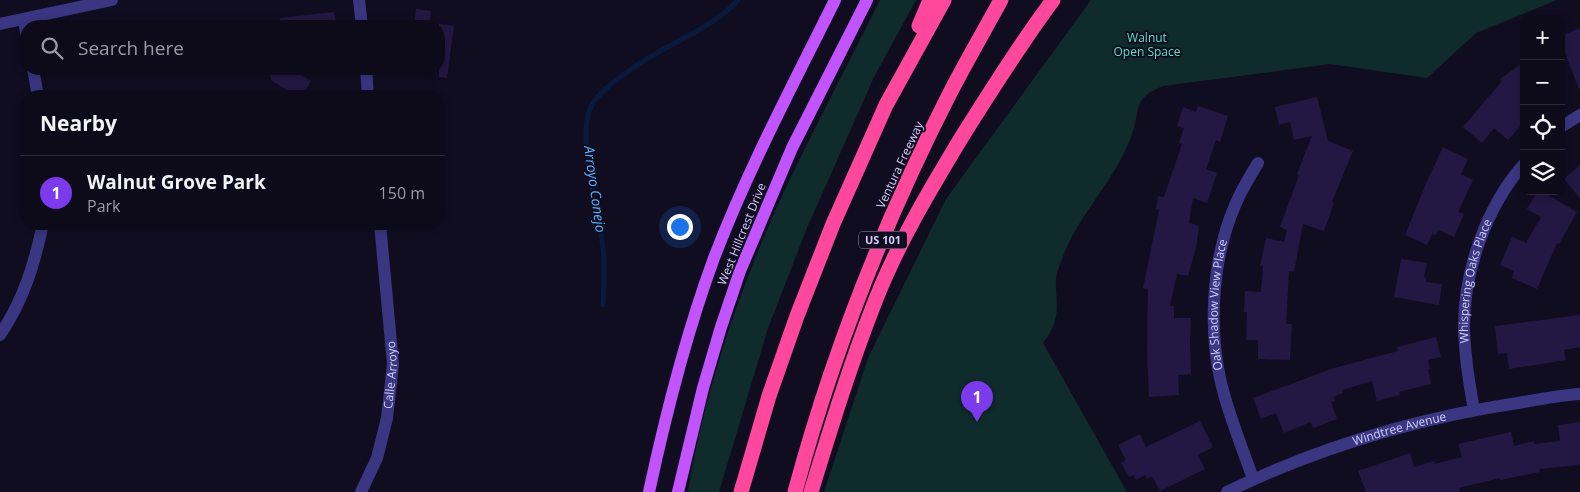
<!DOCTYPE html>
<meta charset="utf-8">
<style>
body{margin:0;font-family:"Open Sans",sans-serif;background:#161322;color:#f1f3f6}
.controls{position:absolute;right:15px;top:15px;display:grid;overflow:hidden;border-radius:10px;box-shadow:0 2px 8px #0003}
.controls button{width:45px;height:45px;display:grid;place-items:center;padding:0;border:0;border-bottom:1px solid #2d2b38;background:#0d0a19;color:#f1f3f6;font:25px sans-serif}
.you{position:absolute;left:679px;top:226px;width:18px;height:18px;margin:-12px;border:4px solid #fff;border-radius:50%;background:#1a73e8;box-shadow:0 0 0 8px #1a73e833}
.badge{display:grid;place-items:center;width:32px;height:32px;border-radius:50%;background:#7c3aed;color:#fff;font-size:16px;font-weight:700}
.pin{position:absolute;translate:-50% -41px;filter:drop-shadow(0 1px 2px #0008)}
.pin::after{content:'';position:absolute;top:26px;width:18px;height:15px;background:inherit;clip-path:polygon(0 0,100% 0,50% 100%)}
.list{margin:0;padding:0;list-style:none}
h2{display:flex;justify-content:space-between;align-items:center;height:65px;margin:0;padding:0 20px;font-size:21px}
h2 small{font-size:16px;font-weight:400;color:#9a9aa2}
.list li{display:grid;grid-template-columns:32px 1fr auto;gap:15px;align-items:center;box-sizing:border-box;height:75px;padding:0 20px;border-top:1px solid #2d2b38}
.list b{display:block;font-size:19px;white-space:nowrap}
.list p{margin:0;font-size:16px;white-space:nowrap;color:#9a9aa2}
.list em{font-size:16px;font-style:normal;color:#9a9aa2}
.icon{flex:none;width:28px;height:28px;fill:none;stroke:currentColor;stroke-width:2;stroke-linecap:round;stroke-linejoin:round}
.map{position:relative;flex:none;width:1580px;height:492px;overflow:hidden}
.search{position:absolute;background:#0d0a19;box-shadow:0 2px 8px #0003;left:20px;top:20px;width:425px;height:55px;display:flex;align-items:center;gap:12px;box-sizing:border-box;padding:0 18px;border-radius:20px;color:#9a9aa2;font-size:19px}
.panel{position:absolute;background:#0d0a19;box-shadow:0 2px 8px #0003;left:20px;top:90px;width:425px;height:140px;border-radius:20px}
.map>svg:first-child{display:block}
.green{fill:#102b2b}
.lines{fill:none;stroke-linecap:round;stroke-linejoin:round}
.stream{stroke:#081b3f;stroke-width:5}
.building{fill:#221843}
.minor{stroke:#3a3682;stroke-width:12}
.major{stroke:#c254ff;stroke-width:12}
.highway{stroke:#ff489d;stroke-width:15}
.labels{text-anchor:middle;stroke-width:4;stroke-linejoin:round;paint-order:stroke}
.shield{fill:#110d21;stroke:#9a93bc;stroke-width:1}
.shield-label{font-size:11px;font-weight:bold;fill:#d4cdff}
.park-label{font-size:12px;fill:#56e2c1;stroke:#110d21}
.street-label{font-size:12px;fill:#d4cdff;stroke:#110d21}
.water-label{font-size:14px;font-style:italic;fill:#5bb0ff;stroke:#110d21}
</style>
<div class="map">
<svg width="1580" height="492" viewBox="0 0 1580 492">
<rect width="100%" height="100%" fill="#110d21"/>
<g class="green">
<path d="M880 0H916L874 77 807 228 768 328 719 492H688C703 398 738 293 777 207 809 137 846 69 880 0Z"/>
<path d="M1091 0H1557L1476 33 1427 78 1330 64 1163 86C1130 99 1142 110 1131 137 1115 180 1080 213 1063 256 1061 263 1057 271 1056 278 1055 291 1059 307 1055 320 1053 329 1048 336 1043 343L1127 492H824L868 358 946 199Z"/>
</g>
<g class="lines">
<path class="stream" d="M603 305C604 286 605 267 603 248 599 212 577 142 590 109 597 93 616 80 630 70 664 44 709 32 738 0"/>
</g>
<g class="building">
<polygon points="416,9 431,11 429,26 414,26"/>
<polygon points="334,12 336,26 280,26 280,18"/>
<polygon points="439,24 454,26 447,78 439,77"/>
<polygon points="1580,28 1580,89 1579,89 1561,43 1561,36"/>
<polygon points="1524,62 1524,122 1508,140 1494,128 1482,143 1463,127 1502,81 1500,79"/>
<polygon points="270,69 291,69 311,81 302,96 296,96 271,80"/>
<polygon points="1317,97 1328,141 1353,151 1332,202 1334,203 1324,231 1303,224 1294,272 1289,271 1286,324 1292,324 1290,360 1258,359 1258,340 1246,340 1247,312 1244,312 1245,291 1261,292 1263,266 1260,266 1266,238 1284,242 1287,230 1280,227 1299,175 1297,174 1312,136 1294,140 1290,122 1279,125 1275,107"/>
<polygon points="1198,106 1228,116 1220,142 1216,140 1206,169 1217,173 1207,203 1193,198 1189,223 1199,226 1196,248 1188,276 1177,274 1170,306 1174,306 1174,318 1191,318 1190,342 1191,374 1178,375 1179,395 1149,397 1147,350 1148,289 1143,288 1159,210 1156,209 1158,196 1164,197 1182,144 1179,143 1184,128 1177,126 1183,107 1196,112"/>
<polygon points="1443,147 1468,159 1461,174 1473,180 1458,212 1464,214 1454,237 1438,230 1436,235 1432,234 1427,245 1405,235 1428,179"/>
<polygon points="1580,165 1580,198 1564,179"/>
<polygon points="1538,191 1541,191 1577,212 1559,244 1557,243 1537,289 1512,278 1514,271 1500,265 1512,237 1526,243 1541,217 1527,209"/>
<polygon points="1401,259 1427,263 1424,277 1426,278 1426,282 1442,284 1439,305 1394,297"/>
<polygon points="1580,315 1580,347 1564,350 1566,360 1509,369 1507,353 1498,354 1495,326"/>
<polygon points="1436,337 1441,357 1428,360 1430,369 1428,369 1431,384 1399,392 1400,395 1377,401 1372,381 1342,390 1343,393 1333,397 1335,401 1331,402 1337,419 1313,428 1311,422 1284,433 1276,413 1261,419 1253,398 1334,368 1398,351 1397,347"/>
<polygon points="1200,421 1213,447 1198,455 1205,469 1160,491 1152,476 1147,479 1145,475 1136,480 1134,475 1129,477 1121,463 1126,460 1118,445 1140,434 1146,447"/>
<polygon points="1580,422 1580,465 1539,469 1540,472 1500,480 1500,478 1459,488 1460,492 1366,492 1358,471 1410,453 1414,467 1434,461 1435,464 1462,457 1458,444 1511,432 1514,446 1534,441 1534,444 1560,441 1558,425"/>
</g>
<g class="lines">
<g class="minor">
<polyline points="359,0 362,26"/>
<polyline points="24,19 26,33"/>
<polyline points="0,24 112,0"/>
<polyline points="33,69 38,96"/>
<polyline points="366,69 368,96"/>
<polyline points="1561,127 1580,115"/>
<path d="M0 335C24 299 34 265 43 224"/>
<path id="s1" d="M1474 410C1469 383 1465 357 1464 330 1463 273 1486 207 1524 164"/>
<path id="s2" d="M1253 479C1242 446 1227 412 1220 378 1208 322 1213 255 1236 203 1242 189 1250 176 1258 163"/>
<path id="s3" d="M361 492 377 458 387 418 393 364 380 224"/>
<path id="s4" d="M1227 492C1319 447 1422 417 1524 402 1542 399 1561 395 1580 394"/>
</g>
<g class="major">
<path d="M649 492C666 413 686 334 714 258 748 169 793 85 835 0"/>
<polyline points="678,492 703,388 721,327 740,271 792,148 867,0"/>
</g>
<g class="highway">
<polyline points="919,26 930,0"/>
<polyline points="741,492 769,396 797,316 833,224 886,105 944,0"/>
<path d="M795 492C832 354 885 220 950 93 966 62 984 31 1001 0"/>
<path d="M811 492C831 427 851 362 876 299 899 241 931 188 963 135 992 89 1021 43 1053 0"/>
</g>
</g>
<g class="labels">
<rect class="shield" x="859" y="231.5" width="48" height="17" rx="4"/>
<g class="shield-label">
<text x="883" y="244">US 101</text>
</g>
<g class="park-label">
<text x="1147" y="42">Walnut<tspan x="1147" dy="14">Open Space</tspan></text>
</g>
<g class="street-label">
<text transform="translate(900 165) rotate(-65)" y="4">Ventura Freeway</text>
<text transform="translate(742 234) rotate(-68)" y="4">West Hillcrest Drive</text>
<text dy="4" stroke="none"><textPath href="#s1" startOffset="131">Whispering Oaks Place</textPath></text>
<text dy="4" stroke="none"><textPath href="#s2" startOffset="180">Oak Shadow View Place</textPath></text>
<text dy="4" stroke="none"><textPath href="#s3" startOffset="122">Calle Arroyo</textPath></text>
<text dy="4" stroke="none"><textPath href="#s4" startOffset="184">Windtree Avenue</textPath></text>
</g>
<g class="water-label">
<text transform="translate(595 189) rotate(82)" y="5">Arroyo Conejo</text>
</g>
</g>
</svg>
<div class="controls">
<button>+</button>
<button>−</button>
<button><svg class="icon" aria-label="locate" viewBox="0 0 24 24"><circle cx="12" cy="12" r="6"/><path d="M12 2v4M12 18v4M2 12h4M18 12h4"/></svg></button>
<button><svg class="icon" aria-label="layers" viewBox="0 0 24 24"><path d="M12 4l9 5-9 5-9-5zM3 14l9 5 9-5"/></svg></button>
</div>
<div class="you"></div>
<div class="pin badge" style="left:977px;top:422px">1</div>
<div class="search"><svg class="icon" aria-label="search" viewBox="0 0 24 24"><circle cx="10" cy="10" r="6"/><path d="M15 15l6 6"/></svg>Search here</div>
<section class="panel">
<h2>Nearby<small></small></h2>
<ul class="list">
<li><span class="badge">1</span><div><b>Walnut Grove Park</b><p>Park</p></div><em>150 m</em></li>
</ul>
</section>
</div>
